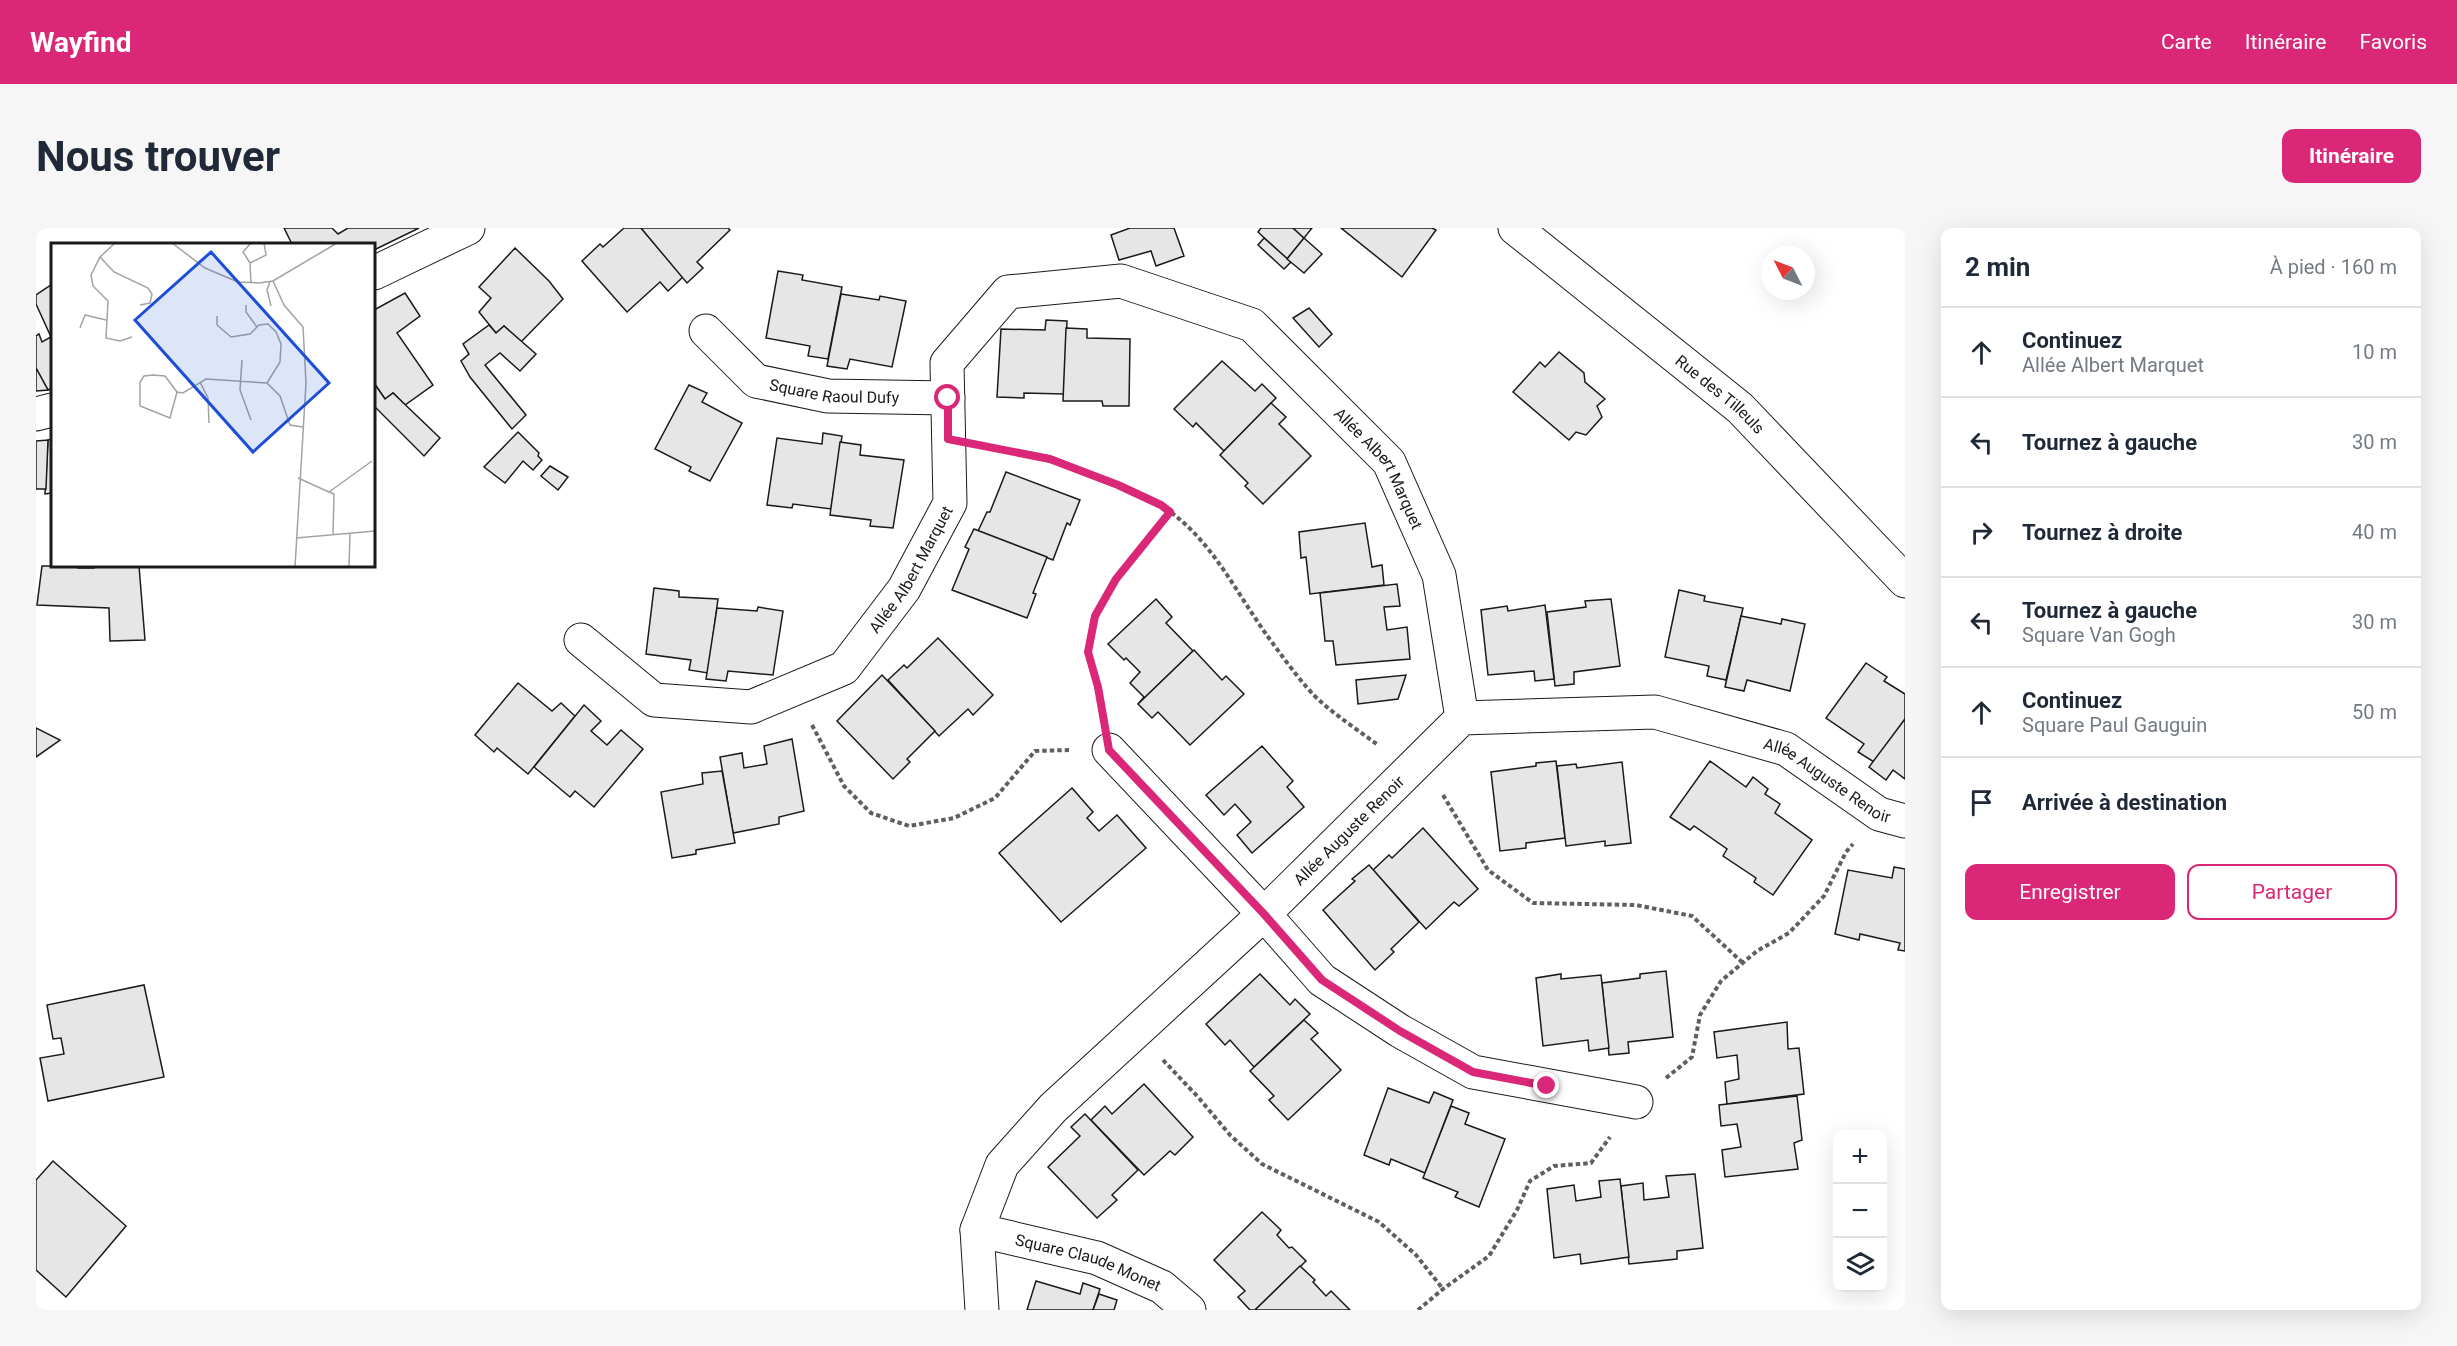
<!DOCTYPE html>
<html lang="fr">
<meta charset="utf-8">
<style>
body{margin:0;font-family:Roboto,sans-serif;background:#f6f6f7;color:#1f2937}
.controls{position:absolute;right:18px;bottom:18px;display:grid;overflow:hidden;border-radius:12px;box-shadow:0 6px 24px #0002}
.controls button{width:54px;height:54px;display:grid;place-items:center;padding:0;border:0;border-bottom:2px solid #e0e1e3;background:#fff;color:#1f2937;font:30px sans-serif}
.compass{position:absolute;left:1725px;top:18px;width:54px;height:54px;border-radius:50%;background:#fff;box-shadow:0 6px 24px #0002;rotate:312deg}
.stop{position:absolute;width:18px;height:18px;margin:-14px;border:4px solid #db2777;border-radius:50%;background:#fff}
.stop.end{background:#db2777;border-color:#fff;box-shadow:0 2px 6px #0008}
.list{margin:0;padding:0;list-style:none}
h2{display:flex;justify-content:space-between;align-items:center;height:78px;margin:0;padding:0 24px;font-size:26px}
h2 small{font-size:20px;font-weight:400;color:#747a83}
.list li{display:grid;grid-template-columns:39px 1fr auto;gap:18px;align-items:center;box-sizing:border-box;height:90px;padding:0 24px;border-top:2px solid #e0e1e3}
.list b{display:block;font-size:22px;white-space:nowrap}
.list p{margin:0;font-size:20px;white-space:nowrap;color:#747a83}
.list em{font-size:20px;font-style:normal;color:#747a83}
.actions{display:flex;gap:12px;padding:18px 24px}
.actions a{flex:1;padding:14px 0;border:2px solid #db2777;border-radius:12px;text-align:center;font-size:21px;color:#db2777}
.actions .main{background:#db2777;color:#fff}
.icon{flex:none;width:33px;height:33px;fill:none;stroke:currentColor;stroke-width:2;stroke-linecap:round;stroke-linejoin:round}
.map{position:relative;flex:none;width:1869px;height:1082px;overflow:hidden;border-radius:12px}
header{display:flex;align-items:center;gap:36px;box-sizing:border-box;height:84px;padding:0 30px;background:#db2777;color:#fff}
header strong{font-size:28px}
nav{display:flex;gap:33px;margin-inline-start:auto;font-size:21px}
.intro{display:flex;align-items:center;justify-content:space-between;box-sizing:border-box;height:144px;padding:0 36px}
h1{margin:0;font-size:42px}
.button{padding:15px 27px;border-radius:12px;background:#db2777;color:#fff;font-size:21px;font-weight:700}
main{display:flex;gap:36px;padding:0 36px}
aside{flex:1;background:#fff;border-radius:12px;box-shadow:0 6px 24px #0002}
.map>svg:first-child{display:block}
.building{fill:#e6e6e6;stroke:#1a1a1a;stroke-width:1.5}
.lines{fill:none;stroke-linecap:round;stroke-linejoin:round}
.minor-casing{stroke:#1a1a1a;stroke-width:35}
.path{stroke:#5f5f5f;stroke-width:4;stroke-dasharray:4.5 3;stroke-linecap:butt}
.minor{stroke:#fff;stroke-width:33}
.route{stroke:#db2777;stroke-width:8}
.labels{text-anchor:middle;stroke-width:4.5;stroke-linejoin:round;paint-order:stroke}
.street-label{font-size:16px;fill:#1a1a1a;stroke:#fff}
.inset-road{fill:none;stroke:#a3a3a3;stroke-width:1.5}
.view{fill:#1d4ed8;fill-opacity:0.15;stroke:#1d4ed8;stroke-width:3}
.inset-edge{fill:none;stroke:#1a1a1a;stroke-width:3}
</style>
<header>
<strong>Wayfind</strong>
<nav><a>Carte</a><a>Itinéraire</a><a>Favoris</a></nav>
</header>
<div class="intro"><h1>Nous trouver</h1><a class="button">Itinéraire</a></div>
<main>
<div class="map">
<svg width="1869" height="1082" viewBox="0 0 1869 1082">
<rect width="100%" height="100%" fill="#fff"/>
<g class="building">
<polygon points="248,0 296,0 302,6 312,0 383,0 338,22 338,16 256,16"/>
<polygon points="588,0 605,0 647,49 632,63 624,54 591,84 546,33 564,16 567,19"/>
<polygon points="605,0 692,0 694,2 661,34 667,40 651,55"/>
<polygon points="1094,0 1138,0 1148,28 1120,38 1115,23 1083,32 1075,7"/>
<polygon points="1225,0 1257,0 1268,10 1251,31 1222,4"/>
<polygon points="1257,0 1276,0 1268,10"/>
<polygon points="1305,0 1396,0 1400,2 1366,49"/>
<polygon points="1228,10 1255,34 1248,41 1222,17"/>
<polygon points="1268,10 1286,26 1268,45 1251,31"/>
<polygon points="479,20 513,53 527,71 485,114 468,98 460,105 443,84 455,70 443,59"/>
<polygon points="742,43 767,47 766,52 806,59 792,131 772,128 774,118 730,110"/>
<polygon points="15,57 16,160 12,162 0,140 0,108 3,106 6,114 15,109 0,76 0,67"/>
<polygon points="369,65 384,88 361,105 397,157 369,177 357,165 349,171 338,155 338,82"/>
<polygon points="805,66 843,72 844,68 870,73 856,139 814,131 811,141 791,138"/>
<polygon points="1273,80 1296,106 1283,119 1257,90"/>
<polygon points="1010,92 1031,93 1028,166 988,165 988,170 961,169 965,101 1009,102"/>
<polygon points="453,97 460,105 468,98 500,126 484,143 464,125 449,137 490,187 476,201 434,149 425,133 433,126 427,116"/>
<polygon points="1030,100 1051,101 1051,110 1094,111 1093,178 1067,178 1066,173 1027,173"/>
<polygon points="1523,124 1548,145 1549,154 1569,171 1561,178 1566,189 1550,207 1540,204 1533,212 1477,164 1504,134 1509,139"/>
<polygon points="1186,133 1219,163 1226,156 1240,170 1188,223 1160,195 1157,199 1138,181"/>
<polygon points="0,140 12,162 0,163"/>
<polygon points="338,155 349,171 357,165 404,210 388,228 338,178"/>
<polygon points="653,157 671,165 666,174 706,195 674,253 653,243 655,239 619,221"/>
<polygon points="1235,175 1250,189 1243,196 1275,228 1227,276 1209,258 1212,255 1184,227"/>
<polygon points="482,204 503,225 502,228 506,232 497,242 487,233 469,255 448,239"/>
<polygon points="787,205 806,208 795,281 757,276 756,280 731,277 741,210 786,216"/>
<polygon points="16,211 16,265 9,266 12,212"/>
<polygon points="12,212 10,261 0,261 0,213"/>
<polygon points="804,214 825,217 824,227 868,232 857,300 834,298 835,292 794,287"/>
<polygon points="514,238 532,249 522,262 505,248"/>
<polygon points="970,244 1044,272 1034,297 1031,295 1017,332 942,303 951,284 954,284"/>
<polygon points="1329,295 1336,339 1346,337 1348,357 1274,366 1270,329 1265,330 1263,304"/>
<polygon points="938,301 1011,329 997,365 1000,366 991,390 916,362 933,321 929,319"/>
<polygon points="6,338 42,338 42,340 58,340 58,338 103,338 109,412 74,413 73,380 1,377"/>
<polygon points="1361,356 1364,378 1348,379 1351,402 1371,399 1374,431 1300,437 1297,413 1289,413 1284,365"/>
<polygon points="618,360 643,363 643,369 682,371 672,445 653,442 655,432 610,426"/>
<polygon points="1643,362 1669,368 1668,373 1707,380 1690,452 1671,448 1673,438 1629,429"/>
<polygon points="1120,371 1136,389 1130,395 1157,423 1102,476 1108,469 1094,455 1104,444 1090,430 1088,432 1072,416"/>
<polygon points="1575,371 1584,438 1538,444 1538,456 1519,458 1511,384 1550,379 1549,373"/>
<polygon points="1509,377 1518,451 1499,453 1498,443 1452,447 1445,382 1471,378 1472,383"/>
<polygon points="722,379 747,383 737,447 692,443 690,453 670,451 681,380 721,383"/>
<polygon points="1705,388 1745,396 1746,391 1769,396 1754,463 1711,452 1708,463 1689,459"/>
<polygon points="902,410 957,467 937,487 932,481 903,508 852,452 868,437 871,440"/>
<polygon points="1158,422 1186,452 1190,448 1208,466 1154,517 1122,484 1116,490 1102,476"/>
<polygon points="1830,435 1851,449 1848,453 1869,466 1869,491 1838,534 1822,524 1828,516 1790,490"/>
<polygon points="846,447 899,503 871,531 874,534 857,551 801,493"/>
<polygon points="1370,447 1362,471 1322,476 1320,452"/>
<polygon points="482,455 516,483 525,475 539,488 492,546 461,520 458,524 439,507"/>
<polygon points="548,477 565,493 555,503 571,517 585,502 607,521 558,579 539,563 534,569 498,539"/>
<polygon points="1869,491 1869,551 1857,542 1850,552 1833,539"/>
<polygon points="0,500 24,512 0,529"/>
<polygon points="756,511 768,583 743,589 743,596 697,605 684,529 706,525 708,540 731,536 728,518"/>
<polygon points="1226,518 1257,553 1251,559 1268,579 1216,625 1201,607 1215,594 1199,576 1188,587 1170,567"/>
<polygon points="1520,533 1529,610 1490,615 1490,620 1464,623 1455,544 1500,538 1500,535"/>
<polygon points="1674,533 1710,559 1717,549 1732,561 1729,566 1744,576 1739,585 1776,612 1737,667 1718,654 1720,650 1687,628 1691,621 1658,598 1654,602 1634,589"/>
<polygon points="1586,534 1595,615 1569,618 1569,613 1530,618 1521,538 1540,536 1541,540"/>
<polygon points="686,543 699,615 660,622 660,626 636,630 625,564 667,556 666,545"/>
<polygon points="1036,560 1057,584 1051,590 1063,603 1081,587 1110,620 1025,694 963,625"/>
<polygon points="1387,600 1442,661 1423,678 1418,674 1390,701 1337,642 1353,627 1356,630"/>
<polygon points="1333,637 1383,694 1355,721 1358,724 1339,742 1287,682 1319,653 1316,651"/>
<polygon points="1858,639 1869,641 1869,723 1862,722 1864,715 1824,706 1823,712 1799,706 1812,642 1856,650"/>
<polygon points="1630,743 1637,809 1592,814 1593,825 1573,827 1566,755 1604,750 1604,746"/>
<polygon points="1224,746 1254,777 1259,771 1274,786 1218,839 1194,812 1189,817 1170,796"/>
<polygon points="1525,746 1525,751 1565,747 1573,820 1553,823 1552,812 1507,818 1500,750"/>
<polygon points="108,757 128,849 12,873 4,830 28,826 25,810 17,811 11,777"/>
<polygon points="1268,792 1282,805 1275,811 1305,842 1252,892 1233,872 1238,868 1214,843"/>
<polygon points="1751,794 1752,821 1763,820 1768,866 1691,876 1689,854 1703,851 1701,827 1681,830 1678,804"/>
<polygon points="1108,856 1157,909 1139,927 1134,923 1108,947 1055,892 1069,878 1076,886"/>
<polygon points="1352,860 1393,875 1398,864 1417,872 1389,945 1355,931 1353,937 1328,927"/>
<polygon points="1761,868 1766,912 1758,915 1762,941 1689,949 1686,922 1705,919 1701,896 1685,898 1683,877"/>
<polygon points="1415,878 1433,885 1429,896 1469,911 1443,979 1419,969 1422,964 1387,950"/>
<polygon points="1049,886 1102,942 1076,967 1081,972 1061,990 1012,939 1044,908 1035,899"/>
<polygon points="17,933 90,998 30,1069 0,1042 0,952"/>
<polygon points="1659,946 1667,1020 1641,1023 1641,1031 1593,1036 1585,958 1607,955 1608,972 1633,969 1630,948"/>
<polygon points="1584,951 1593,1029 1545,1036 1544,1026 1518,1030 1511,961 1538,957 1540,973 1565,969 1563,953"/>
<polygon points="1226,984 1245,1002 1241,1007 1253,1020 1256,1019 1270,1033 1219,1082 1214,1082 1202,1069 1209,1063 1178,1032"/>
<polygon points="1264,1038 1279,1052 1277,1054 1290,1068 1295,1063 1314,1082 1219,1082"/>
<polygon points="1000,1053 1044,1066 1047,1055 1064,1061 1057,1082 991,1082"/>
<polygon points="1063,1066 1081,1072 1078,1082 1057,1082"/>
</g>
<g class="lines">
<defs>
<g id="minor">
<path id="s1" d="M1479 0 1704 180 1869 353"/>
<polyline points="338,45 432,0"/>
<path id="s2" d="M670 103 720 153 792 168 912 170"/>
<polyline points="0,186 16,182"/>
<path id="s3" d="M545 412 618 472 715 479 808 440 868 361 914 275 911 135 972 64 1085 53 1216 97 1353 234 1403 347 1426 490"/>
<polyline points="1073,522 1228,686 1286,752 1364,803 1437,844 1600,874"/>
<path id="s4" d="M941 1002 1061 1030 1126 1059 1153 1082"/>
<path id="s5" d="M946 1082 941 1002 966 937 1017 880 1228 686 1426 490 1619 484 1750 521 1843 586 1869 593"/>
</g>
</defs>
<use href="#minor" class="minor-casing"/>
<g class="path">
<path d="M953 219C1009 230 1075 247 1124 277 1173 307 1198 361 1230 406 1243 424 1268 459 1284 473 1302 489 1323 503 1342 517"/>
<polyline points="1066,483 1052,424 1059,388 1080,351 1133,284"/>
<polyline points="776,497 808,558 835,585 873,598 918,590 959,570 999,523 1033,522"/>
<polyline points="1407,567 1452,642 1497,675 1600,677 1656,688 1707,735"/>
<polyline points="1127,832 1162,869 1194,907 1226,936 1343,994 1380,1027 1407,1061"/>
<polyline points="1630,850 1656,829 1664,787 1685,753 1721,723 1753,705 1788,668 1810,624 1817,616"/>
<polyline points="1382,1082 1407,1061 1453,1028 1481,982 1494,953 1518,938 1555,935 1574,909"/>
</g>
<use href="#minor" class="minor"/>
</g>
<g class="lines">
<polyline class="route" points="912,170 912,211 1014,231 1082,257 1125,277 1134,284 1080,351 1059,388 1052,424 1062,459 1073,522 1228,686 1286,752 1364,803 1437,844 1511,858"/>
</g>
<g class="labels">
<g class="street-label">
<text dy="6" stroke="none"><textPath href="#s2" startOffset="150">Square Raoul Dufy</textPath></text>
<text dy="6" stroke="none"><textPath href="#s1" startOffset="264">Rue des Tilleuls</textPath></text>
<text dy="6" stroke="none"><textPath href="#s3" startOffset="1168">Allée Albert Marquet</textPath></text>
<text dy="6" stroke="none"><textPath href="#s3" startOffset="412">Allée Albert Marquet</textPath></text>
<text dy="6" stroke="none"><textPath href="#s5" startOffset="1172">Allée Auguste Renoir</textPath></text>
<text dy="6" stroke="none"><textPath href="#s5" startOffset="632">Allée Auguste Renoir</textPath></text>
<text dy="6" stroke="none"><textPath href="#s4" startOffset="116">Square Claude Monet</textPath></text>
</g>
</g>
<g transform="translate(15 15)">
<rect width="324" height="324" fill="#fff"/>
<path class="inset-road" d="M64 0 49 14 40 32 42 43 57 58 55 95 69 98 81 94M121 0 154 25 187 39 208 40 222 38 286 0M49 14 63 29 97 45 101 51 99 60 89 62M199 20 215 12 213 0M222 38 233 62 252 84 255 140 244 324M219 39 216 47 220 63M200 40 199 20 192 9 200 0M195 62V69L206 84M166 73V82L180 94 199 91 208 82 217 81 225 89 230 101 229 119 216 140M29 85 34 72 55 77M191 117 189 147 200 177M149 139 157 155 158 180M126 149 119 175 89 163V139L93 133 102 132 114 133 126 149 132 150 155 136 216 140 229 153 239 182 252 184M247 235 278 249M278 249 321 218M278 249 283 251 282 292M245 295 324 288M298 324 299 291"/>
<path class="view" d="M160 9 278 140 202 209 84 77Z"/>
<rect width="324" height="324" class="inset-edge"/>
</g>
</svg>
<div class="controls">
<button>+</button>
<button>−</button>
<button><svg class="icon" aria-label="layers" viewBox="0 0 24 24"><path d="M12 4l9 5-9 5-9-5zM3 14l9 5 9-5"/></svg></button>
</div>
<svg class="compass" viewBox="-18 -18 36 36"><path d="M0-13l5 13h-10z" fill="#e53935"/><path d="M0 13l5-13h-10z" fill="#747a83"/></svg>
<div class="stop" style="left:912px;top:170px"></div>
<div class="stop end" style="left:1511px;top:858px"></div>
</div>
<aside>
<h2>2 min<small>À pied · 160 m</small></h2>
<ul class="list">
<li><svg class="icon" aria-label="ahead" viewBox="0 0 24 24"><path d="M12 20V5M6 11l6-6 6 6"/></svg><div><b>Continuez</b><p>Allée Albert Marquet</p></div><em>10 m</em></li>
<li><svg class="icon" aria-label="left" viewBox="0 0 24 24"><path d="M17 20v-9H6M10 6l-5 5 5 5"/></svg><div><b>Tournez à gauche</b></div><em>30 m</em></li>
<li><svg class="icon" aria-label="right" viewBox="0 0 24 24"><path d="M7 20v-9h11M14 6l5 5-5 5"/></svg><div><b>Tournez à droite</b></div><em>40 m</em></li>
<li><svg class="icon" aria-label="left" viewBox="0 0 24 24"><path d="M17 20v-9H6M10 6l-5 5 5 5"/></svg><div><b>Tournez à gauche</b><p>Square Van Gogh</p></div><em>30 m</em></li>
<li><svg class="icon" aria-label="ahead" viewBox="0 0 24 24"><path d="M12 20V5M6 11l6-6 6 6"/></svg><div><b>Continuez</b><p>Square Paul Gauguin</p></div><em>50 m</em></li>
<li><svg class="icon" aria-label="arrive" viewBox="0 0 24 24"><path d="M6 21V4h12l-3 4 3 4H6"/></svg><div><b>Arrivée à destination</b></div></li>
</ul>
<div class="actions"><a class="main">Enregistrer</a><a>Partager</a></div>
</aside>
</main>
